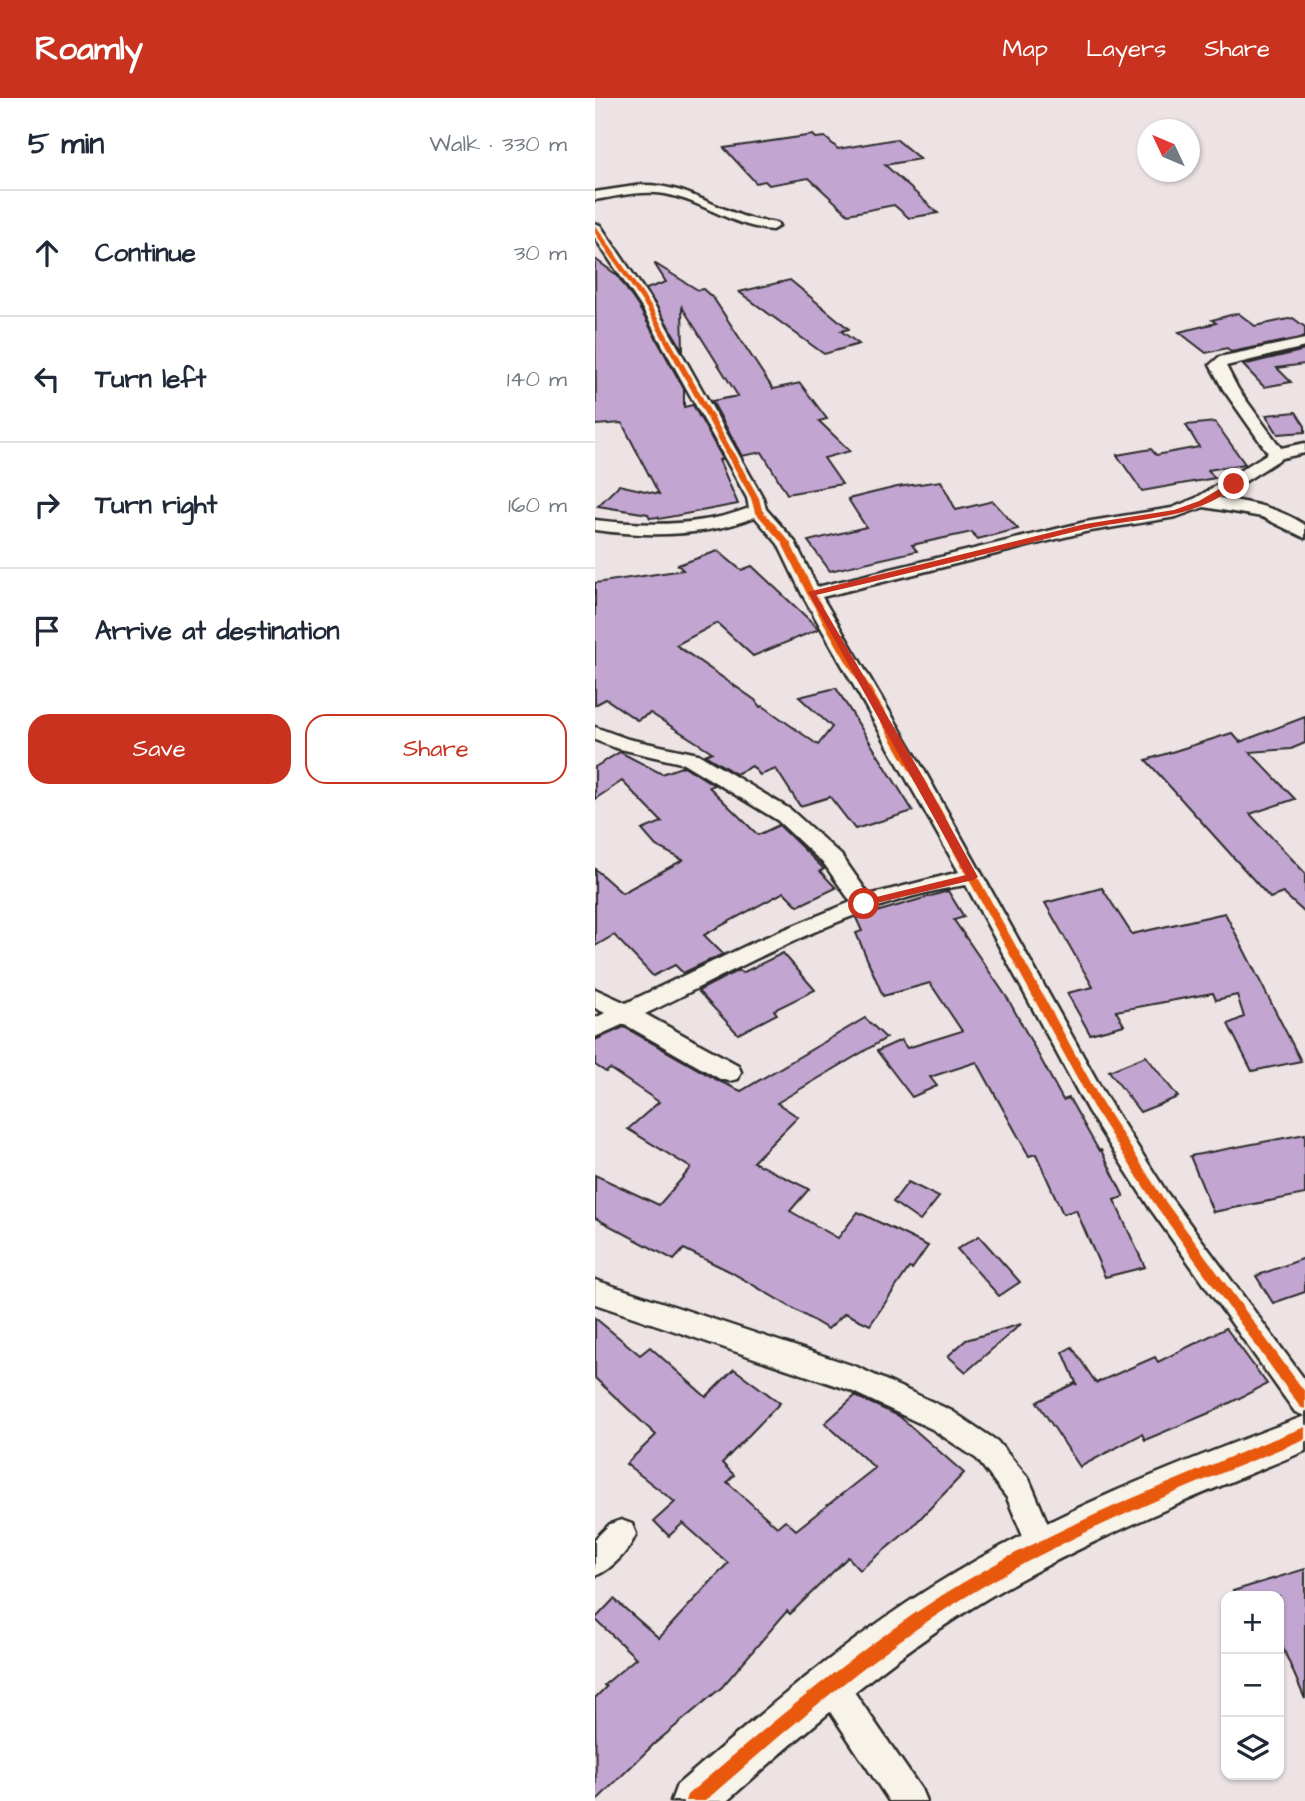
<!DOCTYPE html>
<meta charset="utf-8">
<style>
body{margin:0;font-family:"Architects Daughter",sans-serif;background:#f6f6f7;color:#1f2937}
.controls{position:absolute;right:21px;bottom:21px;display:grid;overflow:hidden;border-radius:14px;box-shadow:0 2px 5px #0004}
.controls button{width:63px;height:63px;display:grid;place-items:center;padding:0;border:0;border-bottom:2px solid #e0e1e3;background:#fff;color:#1f2937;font:35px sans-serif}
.compass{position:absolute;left:542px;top:21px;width:63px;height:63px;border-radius:50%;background:#fff;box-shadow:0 2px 5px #0004;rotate:314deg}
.stop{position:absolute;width:21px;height:21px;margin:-16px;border:5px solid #c8321e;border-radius:50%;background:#fff}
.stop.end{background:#c8321e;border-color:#fff;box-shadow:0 2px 7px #0008}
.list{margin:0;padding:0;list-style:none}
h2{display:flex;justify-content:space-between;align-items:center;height:91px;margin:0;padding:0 28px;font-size:30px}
h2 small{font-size:23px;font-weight:400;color:#747a83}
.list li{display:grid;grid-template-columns:46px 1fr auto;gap:21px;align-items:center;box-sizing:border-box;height:126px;padding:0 28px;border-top:2px solid #e0e1e3}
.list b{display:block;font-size:26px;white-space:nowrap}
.list em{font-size:23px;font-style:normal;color:#747a83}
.actions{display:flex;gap:14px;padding:21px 28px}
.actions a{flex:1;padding:16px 0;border:2px solid #c8321e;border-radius:21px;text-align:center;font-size:24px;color:#c8321e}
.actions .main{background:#c8321e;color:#fff}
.icon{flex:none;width:38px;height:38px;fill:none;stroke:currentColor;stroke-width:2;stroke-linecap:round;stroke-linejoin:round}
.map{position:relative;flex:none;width:710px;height:1703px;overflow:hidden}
header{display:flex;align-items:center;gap:42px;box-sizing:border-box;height:98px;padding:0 35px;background:#c8321e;color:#fff}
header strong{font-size:33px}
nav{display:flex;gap:38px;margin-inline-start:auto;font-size:24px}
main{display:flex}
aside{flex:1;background:#fff}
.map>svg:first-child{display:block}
.building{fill:#c3a5d2;stroke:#2b2b2b;stroke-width:2}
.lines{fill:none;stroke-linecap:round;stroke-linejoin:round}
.minor-casing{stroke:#2b2b2b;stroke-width:5}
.tertiary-casing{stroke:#2b2b2b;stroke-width:5}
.minor{fill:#f7f3e8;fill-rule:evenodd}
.tertiary{fill:#f7f3e8;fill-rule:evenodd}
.cycleway-casing{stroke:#f7f3e8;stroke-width:5}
.cycleway{fill:#e8590c;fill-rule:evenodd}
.route{fill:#c8321e}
</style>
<header>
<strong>Roamly</strong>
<nav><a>Map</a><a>Layers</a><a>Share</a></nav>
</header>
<main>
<aside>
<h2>5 min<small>Walk · 330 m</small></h2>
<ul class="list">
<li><svg class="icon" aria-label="ahead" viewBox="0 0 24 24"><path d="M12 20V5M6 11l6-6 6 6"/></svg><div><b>Continue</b></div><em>30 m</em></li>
<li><svg class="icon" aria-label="left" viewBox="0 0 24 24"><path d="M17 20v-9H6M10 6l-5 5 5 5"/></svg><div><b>Turn left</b></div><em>140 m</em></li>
<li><svg class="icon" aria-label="right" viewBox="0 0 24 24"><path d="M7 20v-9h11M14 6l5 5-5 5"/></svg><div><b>Turn right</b></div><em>160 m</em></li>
<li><svg class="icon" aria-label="arrive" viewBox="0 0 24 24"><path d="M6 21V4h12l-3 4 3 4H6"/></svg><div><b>Arrive at destination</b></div></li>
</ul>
<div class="actions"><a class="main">Save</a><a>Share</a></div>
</aside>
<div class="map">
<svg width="710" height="1703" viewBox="0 0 710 1703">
<rect width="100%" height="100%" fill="#ede3e4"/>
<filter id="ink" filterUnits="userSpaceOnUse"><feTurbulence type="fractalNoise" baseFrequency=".0143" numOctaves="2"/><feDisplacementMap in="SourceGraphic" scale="14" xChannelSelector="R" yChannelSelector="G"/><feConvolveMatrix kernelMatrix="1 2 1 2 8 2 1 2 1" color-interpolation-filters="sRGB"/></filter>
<g filter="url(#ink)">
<g class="building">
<polygon points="218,37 221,40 230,39 243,51 301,41 325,61 290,67 343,115 314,120 299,107 253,116 214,80 174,87 170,83 161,85 129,50"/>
<polygon points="0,161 22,177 45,211 89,291 89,309 98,307 128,361 124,362 143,406 64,421 63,419 55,420 53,416 3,408 24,387 64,396 27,325 1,327"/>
<polygon points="59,165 103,192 108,191 119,201 178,291 205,285 232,321 224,323 255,353 229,360 247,386 192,396 167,354 147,358 117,303 143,298 87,209 88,252 51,191 71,184"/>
<polygon points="195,182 254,231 246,233 264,246 229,256 144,194"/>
<polygon points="643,215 660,228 698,220 710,229 710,239 636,254 632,250 611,255 584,234 621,225 617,222"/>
<polygon points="710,252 710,266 682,270 696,284 669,289 648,267"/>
<polygon points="701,314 710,328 710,334 683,336 671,317"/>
<polygon points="620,324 650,366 613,372 620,380 547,393 522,357 556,351 561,357 604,349 591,327"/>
<polygon points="346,383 361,412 398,403 423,431 382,441 377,434 317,447 322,453 235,473 213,443 271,429 253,401 302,389"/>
<polygon points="123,453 146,472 157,468 224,531 158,558 122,525 81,547 160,602 165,609 168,608 223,647 237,629 204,599 241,590 318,713 260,731 235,699 205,708 181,671 165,677 157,668 141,676 110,657 117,654 55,615 42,622 11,601 0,607 0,485 88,472 83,467"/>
<polygon points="710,619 710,645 696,651 655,654 700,701 655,716 710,775 710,815 688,795 675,800 551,662 637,635 645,644"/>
<polygon points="25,654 67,676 89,668 119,687 114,689 163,737 184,727 229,771 225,773 241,790 203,808 189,794 109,837 128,856 88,875 80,867 58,878 19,837 0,848 0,771 27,795 88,762 61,748 47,732 67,724 27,683 0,701 0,669"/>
<polygon points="507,790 537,836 630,815 706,963 657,973 633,926 649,919 642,897 621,902 618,895 521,913 529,927 495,936 472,895 498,889 450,805"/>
<polygon points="353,793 369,819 359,822 413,901 468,1002 474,1000 504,1053 506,1052 529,1099 519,1102 550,1169 510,1179 481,1112 468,1116 441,1056 434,1058 382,964 335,979 342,988 317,999 282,953 306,942 312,950 367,933 335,885 288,898 261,835 267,833 261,820"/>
<polygon points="188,855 220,892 179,912 182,916 143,936 103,893 144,872 147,875"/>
<polygon points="270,920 291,940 182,1005 203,1019 158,1064 214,1091 195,1113 243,1140 263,1114 333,1148 317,1171 314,1170 275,1227 250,1215 233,1231 134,1173 89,1151 79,1162 0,1120 0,1077 64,1107 96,1070 33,1031 64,1004 15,971 11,974 0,967 0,942 29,929 124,983 146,993"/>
<polygon points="551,958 583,999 545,1014 514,973"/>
<polygon points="710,1036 710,1096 618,1114 595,1058"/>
<polygon points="313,1084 344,1099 325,1123 298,1104"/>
<polygon points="384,1138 425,1184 404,1198 362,1151"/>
<polygon points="710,1160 710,1194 678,1205 661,1178"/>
<polygon points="0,1220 45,1257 55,1249 111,1299 139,1271 185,1305 127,1365 139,1377 132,1384 182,1429 190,1422 201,1432 280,1370 230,1325 260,1298 304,1318 369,1375 315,1431 265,1472 253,1459 195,1516 192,1513 127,1589 58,1647 1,1703 0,1600 11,1589 9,1587 41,1560 0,1521 19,1501 64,1540 133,1465 88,1425 74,1438 59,1423 80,1404 31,1366 61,1337 0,1280"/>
<polygon points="426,1226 371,1274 353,1258 371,1242"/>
<polygon points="631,1230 672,1286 619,1313 550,1342 547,1336 485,1369 442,1304 480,1285 482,1287 468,1254 477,1249 501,1285 560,1259 563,1264"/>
<polygon points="710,1471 710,1601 684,1541 684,1498 639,1498 638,1493"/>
</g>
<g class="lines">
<defs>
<g id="minor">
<path d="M47 87C88 86 117 109 154 120 163 123 172 123 182 125L184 128 177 132C136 128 108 103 70 96 47 92 23 98 0 102V94Z"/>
<path d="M0 126 5 127 61 210 168 400 171 411 200 444 222 489 490 424 577 410 601 400 673 355 628 291 615 267 624 259 710 241V249L631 268 643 291 686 350 710 345V355L687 360 624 400C655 404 684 410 710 427V440L667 419 609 409 581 419 490 434 227 499 329 672 511 999 572 1095 710 1282V1318L700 1314 554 1109 493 1013 371 787C260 803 150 868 50 916L143 967 146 974 143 981 134 983 125 981 29 926 0 939V920L10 915 0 910V891L31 905 159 844 256 804 230 767 182 722 90 666 21 650 0 642V629L33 641 103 656 196 712 246 757 274 797 364 774 207 496 183 446 160 419C111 439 52 439 0 432V422C50 428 106 429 154 410L152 400 47 210 0 140Z"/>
<polygon points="0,1182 262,1269 357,1313 402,1343 434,1381 463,1450 459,1460 448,1465 437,1460 412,1400 382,1361 337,1331 254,1292 0,1206"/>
<path d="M26 1422 37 1426 41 1436C34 1453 17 1471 0 1478V1441L15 1426Z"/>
<polygon points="235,1570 246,1575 326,1691 331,1703 294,1703 224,1597 219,1586 224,1575"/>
</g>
<path id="tertiary" d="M710 1318V1353C609 1395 506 1436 410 1490 308 1548 219 1626 132 1703H76L82 1687C164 1617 246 1546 338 1488 453 1416 583 1365 710 1318Z"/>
</defs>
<use href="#minor" class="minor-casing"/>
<use href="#tertiary" class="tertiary-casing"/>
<use href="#minor" class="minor"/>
<use href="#tertiary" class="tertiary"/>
<defs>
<g id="cycleway">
<polygon points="0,128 2,129 57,210 164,400 167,412 195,444 220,496 324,672 506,1003 567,1099 710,1294 710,1311 705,1309 559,1105 498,1009 314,672 212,496 187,445 160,414 156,400 51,210 0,135"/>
<path d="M710 1329V1341C605 1384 499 1425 401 1481 294 1541 202 1623 110 1703H90L92 1697C174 1627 255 1557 346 1498 422 1450 505 1413 588 1379 628 1362 669 1344 710 1329Z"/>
</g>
</defs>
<use href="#cycleway" class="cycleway-casing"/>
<use href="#cycleway" class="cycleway"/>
</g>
</g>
<path class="route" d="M636 384 643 386C599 424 540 419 486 432 398 454 310 477 221 497L324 672 383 779 378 782 265 809V803L371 777 213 494 490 426 579 412 604 403Z"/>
</svg>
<div class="controls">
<button>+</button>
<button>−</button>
<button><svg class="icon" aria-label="layers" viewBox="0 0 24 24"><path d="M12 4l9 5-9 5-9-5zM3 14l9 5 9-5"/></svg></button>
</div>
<svg class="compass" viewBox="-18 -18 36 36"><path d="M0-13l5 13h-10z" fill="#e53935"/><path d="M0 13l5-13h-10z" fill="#747a83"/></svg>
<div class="stop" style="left:269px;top:806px"></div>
<div class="stop end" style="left:639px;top:386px"></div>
</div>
</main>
